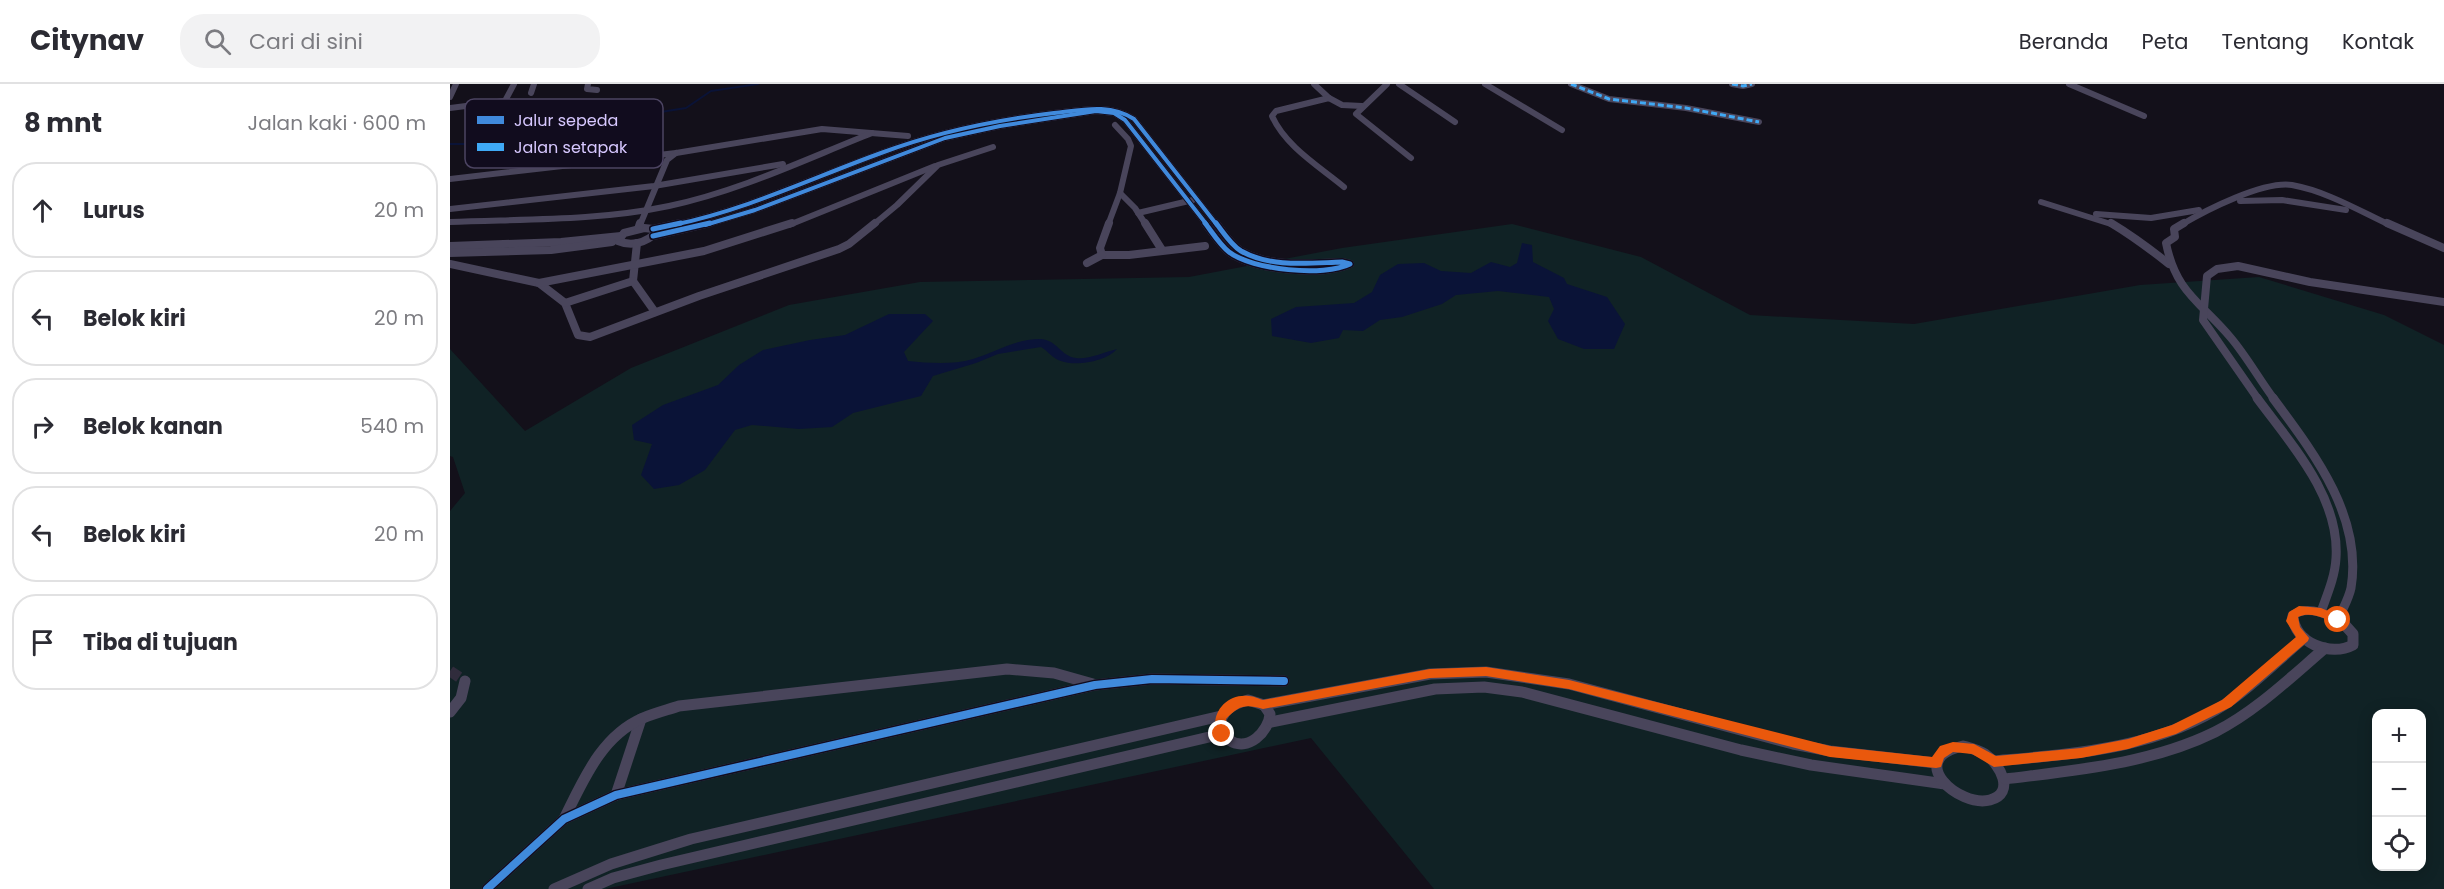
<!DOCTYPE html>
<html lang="id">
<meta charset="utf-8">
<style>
body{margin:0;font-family:Poppins,sans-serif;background:#f2f2f3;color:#2b2b33}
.controls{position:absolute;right:18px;bottom:18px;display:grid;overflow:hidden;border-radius:12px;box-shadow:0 3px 15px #0003}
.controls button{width:54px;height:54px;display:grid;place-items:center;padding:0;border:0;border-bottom:2px solid #e1e1e2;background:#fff;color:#2b2b33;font:30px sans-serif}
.stop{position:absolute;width:18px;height:18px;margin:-14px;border:4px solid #ea580c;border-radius:50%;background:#fff}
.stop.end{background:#ea580c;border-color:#fff;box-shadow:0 2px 6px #0008}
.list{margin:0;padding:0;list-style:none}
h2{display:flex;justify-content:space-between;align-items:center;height:78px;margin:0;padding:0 24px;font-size:26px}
h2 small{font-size:20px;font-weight:400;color:#7c7c81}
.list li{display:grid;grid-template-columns:39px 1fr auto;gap:18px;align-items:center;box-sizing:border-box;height:96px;margin:0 12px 12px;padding:0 12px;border:2px solid #e1e1e2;border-radius:24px}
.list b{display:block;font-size:22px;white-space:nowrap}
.list em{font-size:20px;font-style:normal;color:#7c7c81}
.icon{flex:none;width:33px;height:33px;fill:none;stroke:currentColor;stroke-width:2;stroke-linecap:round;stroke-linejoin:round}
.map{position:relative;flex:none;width:1994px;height:805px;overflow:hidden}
header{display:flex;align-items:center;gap:36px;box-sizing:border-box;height:84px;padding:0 30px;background:#fff;border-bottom:2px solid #e1e1e2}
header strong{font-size:28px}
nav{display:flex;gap:33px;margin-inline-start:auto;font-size:21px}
.search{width:420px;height:54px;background:#f2f2f3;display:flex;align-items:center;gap:15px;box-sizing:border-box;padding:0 21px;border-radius:24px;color:#7c7c81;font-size:22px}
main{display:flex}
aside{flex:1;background:#fff}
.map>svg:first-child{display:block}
.green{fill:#102225;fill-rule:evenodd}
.water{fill:#0a1337}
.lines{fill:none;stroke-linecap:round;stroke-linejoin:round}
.stream{stroke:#0a1337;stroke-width:2}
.minor-tunnel{stroke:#302c3c;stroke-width:11;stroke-dasharray:11 6;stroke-linecap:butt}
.minor-far3{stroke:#49455b;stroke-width:6}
.minor-far2{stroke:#49455b;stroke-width:8}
.minor-far1{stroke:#49455b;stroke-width:9}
.minor{stroke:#49455b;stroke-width:11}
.quiet{stroke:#3fa9f5;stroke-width:3;stroke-dasharray:6 3;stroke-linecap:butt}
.cycleway-far2-casing{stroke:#110c1e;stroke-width:6}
.cycleway-far1-casing{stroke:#110c1e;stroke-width:8}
.cycleway-casing{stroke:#110c1e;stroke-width:11}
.cycleway-far2{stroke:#408adc;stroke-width:4}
.cycleway-far1{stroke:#408adc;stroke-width:5}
.cycleway{stroke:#408adc;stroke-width:8}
.route{fill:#ea580c}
.key{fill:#110c1e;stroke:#4c4462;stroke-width:1.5}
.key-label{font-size:16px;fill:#d7c8ff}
</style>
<header>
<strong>Citynav</strong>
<div class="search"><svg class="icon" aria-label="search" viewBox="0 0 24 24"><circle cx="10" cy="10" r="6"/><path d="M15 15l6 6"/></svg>Cari di sini</div>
<nav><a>Beranda</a><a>Peta</a><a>Tentang</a><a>Kontak</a></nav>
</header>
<main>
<aside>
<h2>8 mnt<small>Jalan kaki · 600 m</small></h2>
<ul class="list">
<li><svg class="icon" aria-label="ahead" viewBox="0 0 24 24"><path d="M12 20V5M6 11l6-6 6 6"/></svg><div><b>Lurus</b></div><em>20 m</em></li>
<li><svg class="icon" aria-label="left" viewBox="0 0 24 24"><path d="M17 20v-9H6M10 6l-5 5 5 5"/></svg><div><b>Belok kiri</b></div><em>20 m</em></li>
<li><svg class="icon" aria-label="right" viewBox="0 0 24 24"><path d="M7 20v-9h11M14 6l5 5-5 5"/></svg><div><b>Belok kanan</b></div><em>540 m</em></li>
<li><svg class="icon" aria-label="left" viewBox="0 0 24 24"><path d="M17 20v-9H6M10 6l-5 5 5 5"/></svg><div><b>Belok kiri</b></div><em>20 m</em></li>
<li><svg class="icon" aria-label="arrive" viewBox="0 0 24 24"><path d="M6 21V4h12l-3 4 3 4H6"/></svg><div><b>Tiba di tujuan</b></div></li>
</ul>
</aside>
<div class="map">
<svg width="1994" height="805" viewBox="0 0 1994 805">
<rect width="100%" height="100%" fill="#13101a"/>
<path class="green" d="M1062 140 1191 173 1300 231 1464 240 1690 201 1809 193 1934 231 1994 261V805H984L861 654 155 805H0V427L15 409 3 373 0 372V265L75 347 181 284 339 221 470 198 739 193 892 164ZM1926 630H1972V782H1926Z"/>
<g class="water">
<polygon points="1072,159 1082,161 1083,178 1114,194 1117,200 1157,213 1175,240 1164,265 1134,265 1108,255 1098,237 1104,225 1099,213 1048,207 1006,211 992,220 952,233 930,236 913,247 893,246 889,254 861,259 822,252 821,235 846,223 904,219 922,208 930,191 948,180 974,179 991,187 1021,189 1041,178 1060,183 1067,179"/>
<path d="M439 230H475L483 237 454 268 458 277C479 279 502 281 523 275 546 268 565 255 590 255 608 256 610 272 626 274 637 276 655 268 667 265 657 277 626 283 611 277 603 275 598 267 591 263L548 270 526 279 483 292 471 312 403 329 382 343 349 345 302 341 285 346 255 386 229 401 204 405 191 391 202 360 184 356 182 341 213 321 268 301 289 281 313 266 360 256 395 251Z"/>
</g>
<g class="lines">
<polyline class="stream" points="0,60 28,60 62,55 83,57 167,45 198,30 236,24 261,7 308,0"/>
<polyline class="minor-tunnel" points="0,587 15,597"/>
<g class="minor-far3">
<polyline points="138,0 137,5 147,6"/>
<polyline points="864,0 879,14"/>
<polyline points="937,0 906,30 961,74"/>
<polyline points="949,0 1005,38"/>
<polyline points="1035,0 1112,46"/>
<polyline points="1121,0 1159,15 1236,24 1309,38"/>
<polyline points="1282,0 1293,2 1302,0"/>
<polyline points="1619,0 1694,32"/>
<polyline points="81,9 84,0"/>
<polyline points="0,13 6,0"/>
<polyline points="0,24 55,17 64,0"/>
<polyline points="0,95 226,69 372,45 458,52"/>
<path d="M894 103C870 83 835 62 822 32L826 27 879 14 892 21 912 22"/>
<polyline points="670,109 685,124 696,141"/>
<polyline points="1790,117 1832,116 1896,126"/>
<polyline points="1591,118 1664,141"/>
<polyline points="0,125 204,102 333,80"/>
<polyline points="688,129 743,116"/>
<polyline points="1646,130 1701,134 1749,126"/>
<path d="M0 138C73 135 148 137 219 122 290 107 356 75 422 49"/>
<polyline points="190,141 217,76 226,69"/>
<path d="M223 141C296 126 362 94 431 69 487 48 545 36 604 29 632 26 659 19 684 35L767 141"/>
<polyline points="255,141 305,126 495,54 550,42 646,27 664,29 675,36 757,141"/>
<polyline points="339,141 485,82"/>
<polyline points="423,141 447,121 488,81 543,63"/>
<polyline points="658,141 670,109 681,62 678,55 665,41"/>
<path d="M1731 141C1756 126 1813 97 1842 101 1876 107 1910 127 1940 141"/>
</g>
<g class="minor-far2">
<polyline points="659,139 650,164 652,171 679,171 755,162"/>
<polyline points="695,139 712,166"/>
<path d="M755 139C762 148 770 161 779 168 802 186 874 193 900 180L892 178C859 179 821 184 791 167 781 161 773 148 766 139"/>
<path d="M1661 139C1681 151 1700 165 1719 180"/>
<path d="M1734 139 1724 145 1725 153 1716 159C1726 209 1751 218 1781 254 1797 273 1809 295 1824 315"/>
<polyline points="1937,139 1994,164"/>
<path d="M194 144 203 145 205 150C194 159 182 163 168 157L174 149Z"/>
<polyline points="188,145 190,139"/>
<polyline points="203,145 231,139"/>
<polyline points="203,152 260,139"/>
<polyline points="187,159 183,197 205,228"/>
<polyline points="0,162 111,158 171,152"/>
<polyline points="0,169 101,166 162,158"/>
<polyline points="637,179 652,171"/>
<polyline points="0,180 89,199 115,219 128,251 140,253 249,212 389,165 399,160 425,139"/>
<polyline points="89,199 254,167 342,139"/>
<polyline points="115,219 183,197"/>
<polyline points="1808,315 1753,236 1757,192 1767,185 1788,182 1860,198 1994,218"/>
</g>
<g class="minor-far1">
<path d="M1807 314C1841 360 1890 413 1886 474 1885 493 1877 511 1871 528"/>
<path d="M1823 314C1863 368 1913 432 1901 504 1899 514 1893 524 1889 534"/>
<path d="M1843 534V531C1856 522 1871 528 1884 534"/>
</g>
<g class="minor">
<path d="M1843 532C1844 559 1881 573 1903 561V550L1894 540 1880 532"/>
<polyline points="1888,536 1890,532"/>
<path d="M798 616 814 621 820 630C819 647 798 669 779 656 776 653 773 647 770 644 770 627 783 620 798 616Z"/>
<polyline points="813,621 980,590 1036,588 1119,600 1343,660 1380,667 1486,679"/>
<polyline points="0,628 11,614 15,597"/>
<polyline points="821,638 985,605 1034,603 1072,608 1291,666 1361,681 1495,700"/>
<path d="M1513 662C1520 664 1528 666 1535 670 1550 680 1566 709 1540 716 1509 724 1454 675 1513 662Z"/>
<path d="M1544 677C1623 670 1708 665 1777 619 1804 601 1829 575 1854 554"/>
<path d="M1555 695C1626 686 1700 680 1765 648 1806 627 1840 594 1875 564"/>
<polyline points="166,711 191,635"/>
<path d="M114 735C133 697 151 652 193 634 205 629 217 626 229 622L557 585 604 589 643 600"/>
<polyline points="37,805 114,735 166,711 645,601 702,595 834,597"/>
<polyline points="104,805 161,780 241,755 771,632"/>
<polyline points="138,805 163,794 211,781 772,650"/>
</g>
<g class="quiet">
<polyline points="1121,0 1159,15 1236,24 1309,38"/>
<polyline points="1282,0 1293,2 1302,0"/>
</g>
<defs>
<g id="cycleway-far2">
<path d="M223 141C296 126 362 94 431 69 487 48 545 36 604 29 632 26 659 19 684 35L767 141"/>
<polyline points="255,141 305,126 495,54 550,42 646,27 664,29 675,36 757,141"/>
</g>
<g id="cycleway-far1">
<path d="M755 139C762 148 770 161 779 168 802 186 874 193 900 180L892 178C859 179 821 184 791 167 781 161 773 148 766 139"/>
<polyline points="203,145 231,139"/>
<polyline points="203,152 260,139"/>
</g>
<polyline id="cycleway" points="37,805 114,735 166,711 645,601 702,595 834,597"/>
</defs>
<use href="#cycleway-far2" class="cycleway-far2-casing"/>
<use href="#cycleway-far1" class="cycleway-far1-casing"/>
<use href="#cycleway" class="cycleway-casing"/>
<use href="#cycleway-far2" class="cycleway-far2"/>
<use href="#cycleway-far1" class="cycleway-far1"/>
<use href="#cycleway" class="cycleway"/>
</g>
<path class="route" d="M1849 522 1871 524 1892 533 1893 536 1888 540C1875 535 1862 527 1848 533L1850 543 1859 554 1858 557 1781 623 1726 650 1678 665 1631 674 1544 683 1522 670 1503 668 1494 674 1491 683 1486 684 1380 673 1119 605 1036 592 980 594 813 625C796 620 789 621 776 635L778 650 772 655 768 653C758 632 775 609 799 612 804 612 809 615 813 616L980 585 1036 583 1119 596 1380 662 1482 673 1490 662 1503 658 1524 660 1546 672 1631 664 1678 655 1722 641 1772 616 1846 553 1836 537 1839 528Z"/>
<rect x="15" y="15" width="198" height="69" rx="9" class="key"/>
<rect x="27" y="32" width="27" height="8" fill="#408adc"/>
<rect x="27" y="59" width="27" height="8" fill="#3fa9f5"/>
<g class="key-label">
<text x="64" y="42">Jalur sepeda</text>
<text x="64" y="69">Jalan setapak</text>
</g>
</svg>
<div class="controls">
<button>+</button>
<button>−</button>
<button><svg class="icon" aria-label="locate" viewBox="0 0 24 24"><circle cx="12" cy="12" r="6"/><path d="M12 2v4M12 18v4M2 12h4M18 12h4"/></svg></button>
</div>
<div class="stop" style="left:1888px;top:536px"></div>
<div class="stop end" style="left:772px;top:650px"></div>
</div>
</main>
